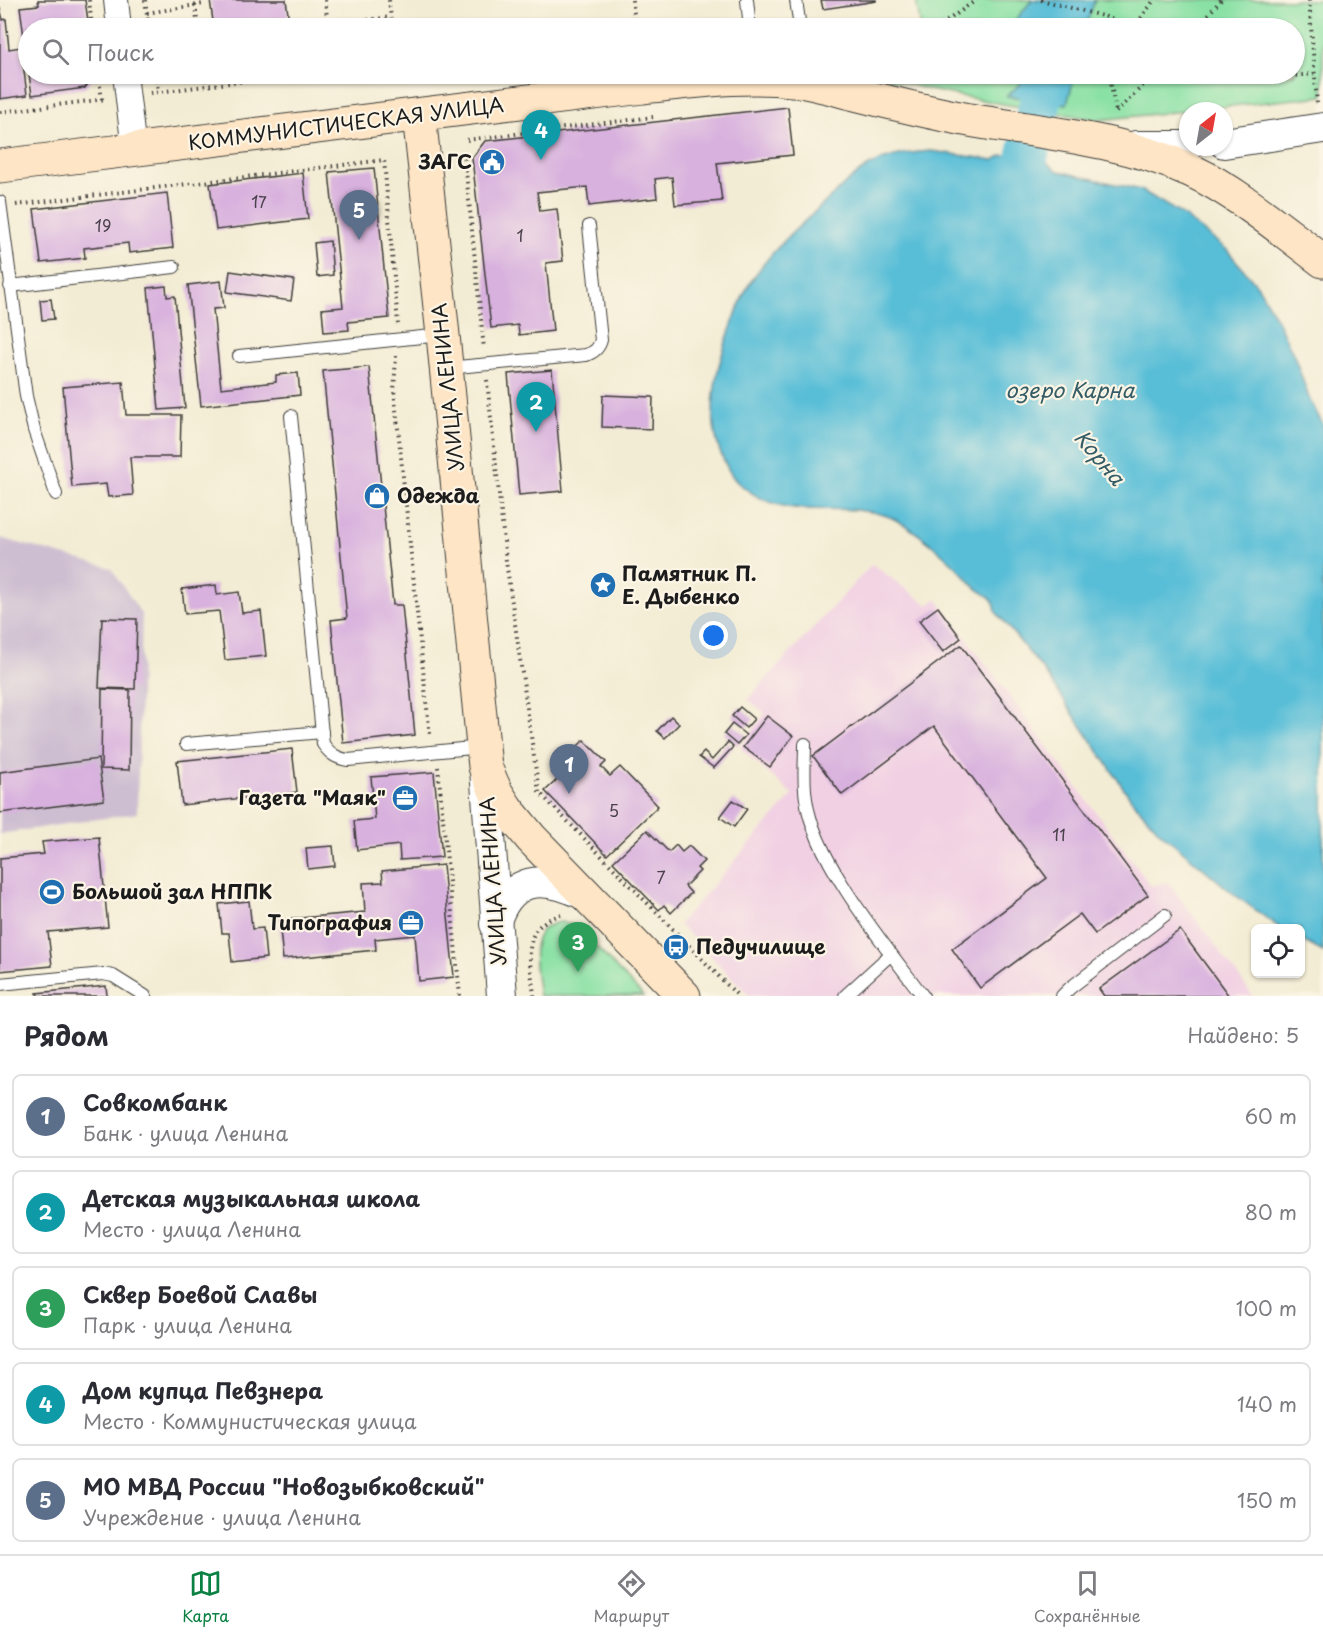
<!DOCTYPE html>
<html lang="ru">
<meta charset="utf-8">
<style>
body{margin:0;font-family:"Playpen Sans",sans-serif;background:#f7f7f7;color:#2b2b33}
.controls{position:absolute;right:18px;bottom:18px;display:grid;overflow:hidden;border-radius:9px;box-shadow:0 2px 4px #0004}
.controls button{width:54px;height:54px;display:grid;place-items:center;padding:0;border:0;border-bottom:2px solid #e1e1e2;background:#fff;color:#2b2b33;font:30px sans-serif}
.compass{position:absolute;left:1179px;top:102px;width:54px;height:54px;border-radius:50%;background:#fff;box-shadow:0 2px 4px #0004;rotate:31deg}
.you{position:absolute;left:714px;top:636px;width:21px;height:21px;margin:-15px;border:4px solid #fff;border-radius:50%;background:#1a73e8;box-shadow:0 0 0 9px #1a73e833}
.badge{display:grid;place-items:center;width:39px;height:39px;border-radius:50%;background:#0b8043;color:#fff;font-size:20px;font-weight:700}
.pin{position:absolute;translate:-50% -50px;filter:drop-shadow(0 2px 3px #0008)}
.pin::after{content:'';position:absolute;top:32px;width:21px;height:18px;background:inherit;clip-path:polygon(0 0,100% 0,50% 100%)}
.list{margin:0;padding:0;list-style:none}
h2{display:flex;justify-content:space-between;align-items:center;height:78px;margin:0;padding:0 24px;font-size:26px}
h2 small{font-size:20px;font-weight:400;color:#7c7c81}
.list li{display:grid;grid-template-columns:39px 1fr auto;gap:18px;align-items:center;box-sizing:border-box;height:84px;margin:0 12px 12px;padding:0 12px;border:2px solid #e1e1e2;border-radius:9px}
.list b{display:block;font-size:22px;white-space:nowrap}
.list p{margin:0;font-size:20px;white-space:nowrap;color:#7c7c81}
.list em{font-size:20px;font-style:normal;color:#7c7c81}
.icon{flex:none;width:33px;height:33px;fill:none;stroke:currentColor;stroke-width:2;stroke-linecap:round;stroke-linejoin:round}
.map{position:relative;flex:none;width:1323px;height:996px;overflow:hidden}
.search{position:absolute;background:#fff;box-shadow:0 2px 4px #0004;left:18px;right:18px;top:18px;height:66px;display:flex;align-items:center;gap:15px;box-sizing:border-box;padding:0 21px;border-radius:33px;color:#7c7c81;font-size:22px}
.sheet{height:558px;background:#fff}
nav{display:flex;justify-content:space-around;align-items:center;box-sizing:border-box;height:84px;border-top:2px solid #e1e1e2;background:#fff;font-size:16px;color:#7c7c81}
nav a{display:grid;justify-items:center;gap:3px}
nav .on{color:#0b8043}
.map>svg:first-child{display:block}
.built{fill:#f1d0e3}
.industrial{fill:#cebed1}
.green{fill:#8ae1a5;stroke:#537e60;stroke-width:1.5}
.water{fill:#59bed7;stroke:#3a6d7a;stroke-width:1.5}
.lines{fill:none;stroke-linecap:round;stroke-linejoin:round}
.river{stroke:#59bed7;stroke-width:42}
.building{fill:#d8b1de}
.service-casing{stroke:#3c3b38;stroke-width:14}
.minor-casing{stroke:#3c3b38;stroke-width:26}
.tertiary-casing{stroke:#3c3b38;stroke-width:32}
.secondary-casing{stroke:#3c3b38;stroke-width:35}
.path{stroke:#3c3b38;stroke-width:4;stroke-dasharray:1.5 4.5;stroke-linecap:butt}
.service{stroke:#fff;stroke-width:12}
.minor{stroke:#fff;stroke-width:24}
.tertiary{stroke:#fff;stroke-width:30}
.secondary{stroke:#fde5c5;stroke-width:33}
.labels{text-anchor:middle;stroke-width:4.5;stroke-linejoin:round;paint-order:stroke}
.number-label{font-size:16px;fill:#4b414c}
.street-label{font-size:20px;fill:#1c1c1c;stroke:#fcf5e5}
.poi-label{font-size:20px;font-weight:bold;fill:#1c1c1c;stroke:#fcf5e5;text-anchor:start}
.water-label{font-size:21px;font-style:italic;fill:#345d67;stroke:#fcf5e5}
</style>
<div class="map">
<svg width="1323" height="996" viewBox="0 0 1323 996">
<rect width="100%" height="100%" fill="#fcf5e5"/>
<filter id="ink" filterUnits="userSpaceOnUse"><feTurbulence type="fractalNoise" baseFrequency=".0167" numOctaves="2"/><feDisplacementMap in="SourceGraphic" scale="12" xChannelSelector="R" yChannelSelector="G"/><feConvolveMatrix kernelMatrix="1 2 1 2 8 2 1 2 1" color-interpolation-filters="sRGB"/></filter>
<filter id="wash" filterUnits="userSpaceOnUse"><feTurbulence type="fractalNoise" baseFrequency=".008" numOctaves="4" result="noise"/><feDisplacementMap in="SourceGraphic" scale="24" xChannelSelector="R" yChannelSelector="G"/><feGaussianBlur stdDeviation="1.35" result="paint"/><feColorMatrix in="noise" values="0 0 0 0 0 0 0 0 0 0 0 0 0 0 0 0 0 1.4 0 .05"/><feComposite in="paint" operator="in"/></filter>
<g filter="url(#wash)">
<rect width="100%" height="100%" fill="#f3ecd4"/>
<polygon class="built" points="872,564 928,605 937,599 1151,886 1168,882 1253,996 750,996 679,924 793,795 740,748 765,713 748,699"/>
<polygon class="industrial" points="0,538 111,568 142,615 137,813 0,834"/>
<g class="green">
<polygon points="916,0 1032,0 1009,28 921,28"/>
<polygon points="1095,0 1323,0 1323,96 1099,120 997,103 930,90 887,78 890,74 1019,74 1021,83 1008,96 1067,104 1075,74 1294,74 1294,28 1085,28"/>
<path d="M561 922 572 925 581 931 643 996H539C536 969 523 927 561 922Z"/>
</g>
<g class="water">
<polygon points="1032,0 1095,0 1085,28 1009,28"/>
<polygon points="1019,74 1075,74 1067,104 1007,96 1021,83"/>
<path d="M931 151 994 160 1003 155 1047 163 1058 171 1141 190 1181 214 1226 249 1257 285 1278 322 1295 358 1309 398 1323 425V952L1301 940 1300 928H1280L1235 895 1159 831 1131 799 1044 671 996 612C995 594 982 596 972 584 955 563 912 525 887 516 838 500 791 523 746 489 742 486 736 482 733 477 701 430 713 375 732 325 737 311 742 296 750 283 768 254 795 230 820 207 839 190 858 169 882 160 898 154 913 152 931 151Z"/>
</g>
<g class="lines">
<polyline class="river" points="1013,217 1047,74"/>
</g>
<g id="blocks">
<g class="building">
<polygon points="38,0 85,0 89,28 28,28 27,59 20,7 39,5"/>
<polygon points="210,0 286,0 290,28 214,28"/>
<polygon points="821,0 876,0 876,1 823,9"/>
<polygon points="0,8 3,20 6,19 9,49 21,47 27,95 0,99"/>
<polygon points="29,74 95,74 85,88 32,95"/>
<polygon points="788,107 793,155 717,163 722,201 675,205 672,177 655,179 657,198 589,206 587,187 537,192 540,211 557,209 563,261 546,263 553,331 519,335 518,325 491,328 472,158 485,141"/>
<polygon points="374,168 389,318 348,322 349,330 324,332 322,309 343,307 329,172"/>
<polygon points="303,173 308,219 216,230 210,184"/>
<polygon points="167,193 173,248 129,253 128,243 84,248 85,258 41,263 34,209"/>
<polygon points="330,241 333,275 317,277 314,243"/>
<polygon points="230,271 294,280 291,301 227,292"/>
<polygon points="221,281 224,308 213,309 221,388 276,382 276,375 298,373 300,395 201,406 188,285"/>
<polygon points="166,286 167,297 175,296 185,408 159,410 148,288"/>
<polygon points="51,299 54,319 42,320 40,300"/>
<polygon points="369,367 393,605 402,605 415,735 343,743 331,620 347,618 323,371"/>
<polygon points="552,370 563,491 519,495 508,374"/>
<polygon points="123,382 126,415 181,415 180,457 130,457 133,495 108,497 106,484 72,487 63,387"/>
<polygon points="603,395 653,397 652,429 602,427"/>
<polygon points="216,585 217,595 239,592 242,613 261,611 266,656 225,660 219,611 185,614 182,589"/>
<polygon points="938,607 961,638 943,652 919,621"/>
<polygon points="102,618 137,619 135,689 99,688"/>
<polygon points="961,645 1148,895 1095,934 1080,914 980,988 952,949 1047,878 934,726 842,795 813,756"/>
<polygon points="102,689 130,690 129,770 101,769"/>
<polygon points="740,707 754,719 746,728 732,716"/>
<polygon points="671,716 679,724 665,738 657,731"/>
<polygon points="767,716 793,736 770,767 743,747"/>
<polygon points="732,724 746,735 737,745 724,734"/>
<polygon points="584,740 606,762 601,767 610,776 620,767 658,806 607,855 545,791 558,779 551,772"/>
<polygon points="728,742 733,747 714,768 699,757 704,752 712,760"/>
<polygon points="292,749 297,792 182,805 177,761"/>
<polygon points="98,759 104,800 0,813 0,772"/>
<polygon points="434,772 442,857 400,860 399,845 357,850 354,821 375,819 371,777"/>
<polygon points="733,800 747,809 734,827 720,817"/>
<polygon points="647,830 669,852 676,845 682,852 689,846 704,861 697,868 700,871 685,886 691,893 671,913 664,905 659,910 613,862"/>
<polygon points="99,837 108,927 48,932 52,966 0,971 0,858 44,854 42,842"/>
<polygon points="333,846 335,866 308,869 306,848"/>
<polygon points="443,865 454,977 419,981 415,935 375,939 376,950 283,959 279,920 365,912 363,883 383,882 382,871"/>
<polygon points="249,901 252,929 263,928 266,958 232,962 229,933 222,933 219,904"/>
<polygon points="1180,930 1229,996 1104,996 1099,989"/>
<polygon points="106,986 107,996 38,996 37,993"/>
</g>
</g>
</g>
<g filter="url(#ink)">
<use href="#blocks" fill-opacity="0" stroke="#3c3b38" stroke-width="1.5"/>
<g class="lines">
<defs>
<g id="service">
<polyline points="747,0 750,28"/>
<polyline points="796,0 800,28"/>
<polyline points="0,202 26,396 34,430 56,494"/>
<polyline points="10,286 174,267"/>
<polyline points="239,356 441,335"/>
<path d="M446 368 586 355C595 352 599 348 601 340L589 226"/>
<path d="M291 416 323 744C330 754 336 758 348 760L482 747"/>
<polyline points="186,744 322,732"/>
<path d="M805 744C805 762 803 781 806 799 814 860 886 947 923 996"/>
<polyline points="0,984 103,974 113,976 145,996"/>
<polyline points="845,996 891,954"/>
<polyline points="1062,996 1070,988 1165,915"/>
</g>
<g id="minor">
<polyline points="116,0 119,28"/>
<polyline points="125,74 134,150"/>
</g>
<g id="tertiary">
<polyline points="1224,143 1323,128"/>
<polyline points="1136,146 1188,146"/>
<polyline points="485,769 502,996"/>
<path d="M495 924C510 875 543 875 583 894"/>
</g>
<g id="secondary">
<polyline points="419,115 443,335 485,767 496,792 507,809 531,838 684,996"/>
<path d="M0 166 643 87C693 82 743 74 793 80 814 83 835 89 855 94 895 104 935 114 975 121 1048 133 1124 140 1192 171 1237 192 1283 231 1323 261"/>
</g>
</defs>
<use href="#service" class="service-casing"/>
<use href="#minor" class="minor-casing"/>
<use href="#tertiary" class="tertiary-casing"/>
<use href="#secondary" class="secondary-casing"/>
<g class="path">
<polyline points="89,0 92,28"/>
<polyline points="145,0 149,28"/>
<polyline points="325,0 328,25"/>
<polyline points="389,0 392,28"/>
<polyline points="632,0 636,28"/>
<polyline points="1041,0 1106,17 1133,28"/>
<polyline points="1309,0 1317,104"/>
<polyline points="195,5 198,28"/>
<polyline points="147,13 203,4"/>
<polyline points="302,28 391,17"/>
<polyline points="937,28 976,0"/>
<polyline points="1134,28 1154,0"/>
<polyline points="1196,28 1221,0"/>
<polyline points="98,74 102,99"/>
<polyline points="156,74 158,92"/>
<polyline points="205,74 206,86"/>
<polyline points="1116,74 1111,85 1116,112"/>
<polyline points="1237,74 1250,80 1314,74"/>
<polyline points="150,93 300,74"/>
<polyline points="0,112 106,99"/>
<polyline points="1116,112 1155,74"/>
<polyline points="467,140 653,117"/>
<polyline points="464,152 484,349"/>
<polyline points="16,205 384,160 398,324"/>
<polyline points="396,356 394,390 430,737"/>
<polyline points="487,380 506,561 539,792 738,996"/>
<polyline points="438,767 460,996"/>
<path d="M534 996C531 962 518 926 561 915"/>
</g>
<use href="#service" class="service"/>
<use href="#minor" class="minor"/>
<use href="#tertiary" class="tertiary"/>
<use href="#secondary" class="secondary"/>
</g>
</g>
<defs>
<symbol id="civic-disc" viewBox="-11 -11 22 22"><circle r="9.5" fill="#1f6fb2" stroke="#fcf5e5"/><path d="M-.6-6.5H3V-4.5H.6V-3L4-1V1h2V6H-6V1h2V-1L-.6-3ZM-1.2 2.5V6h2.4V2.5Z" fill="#fff"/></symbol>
<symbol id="shop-disc" viewBox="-11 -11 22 22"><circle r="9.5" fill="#1f6fb2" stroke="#fcf5e5"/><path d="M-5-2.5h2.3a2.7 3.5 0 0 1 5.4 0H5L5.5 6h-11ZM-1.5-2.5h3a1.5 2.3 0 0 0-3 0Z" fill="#fff"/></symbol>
<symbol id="sight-disc" viewBox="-11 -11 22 22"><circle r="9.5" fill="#1f6fb2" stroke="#fcf5e5"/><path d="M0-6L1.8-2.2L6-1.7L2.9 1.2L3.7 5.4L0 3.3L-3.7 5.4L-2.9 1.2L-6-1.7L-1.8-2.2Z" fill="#fff"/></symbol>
<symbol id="office-disc" viewBox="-11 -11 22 22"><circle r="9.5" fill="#1f6fb2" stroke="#fcf5e5"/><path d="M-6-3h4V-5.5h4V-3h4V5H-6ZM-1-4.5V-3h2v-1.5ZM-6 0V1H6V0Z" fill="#fff"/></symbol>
<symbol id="stadium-disc" viewBox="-11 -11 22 22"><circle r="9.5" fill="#1f6fb2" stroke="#fcf5e5"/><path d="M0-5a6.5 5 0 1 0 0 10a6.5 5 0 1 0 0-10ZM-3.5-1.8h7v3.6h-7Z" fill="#fff"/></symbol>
<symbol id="bus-disc" viewBox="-11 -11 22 22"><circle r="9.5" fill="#1f6fb2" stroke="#fcf5e5"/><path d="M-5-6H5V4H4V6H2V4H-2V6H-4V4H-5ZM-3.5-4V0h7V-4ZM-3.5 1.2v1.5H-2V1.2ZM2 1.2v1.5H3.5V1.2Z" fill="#fff"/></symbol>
</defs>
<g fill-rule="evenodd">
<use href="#civic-disc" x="477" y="147" width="30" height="30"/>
<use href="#shop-disc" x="362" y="481" width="30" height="30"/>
<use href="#sight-disc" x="588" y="570" width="30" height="30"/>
<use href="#office-disc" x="390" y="783" width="30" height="30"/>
<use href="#stadium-disc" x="37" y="877" width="30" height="30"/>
<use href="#office-disc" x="396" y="908" width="30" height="30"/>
<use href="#bus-disc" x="661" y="932" width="30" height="30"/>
</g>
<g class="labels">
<g class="number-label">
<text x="259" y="208">17</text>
<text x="103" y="232">19</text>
<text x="520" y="242">1</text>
<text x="614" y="817">5</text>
<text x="1059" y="841">11</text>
<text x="661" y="884">7</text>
</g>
<g class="street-label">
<text transform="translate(346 124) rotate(-7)" y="7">КОММУНИСТИЧЕСКАЯ УЛИЦА</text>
<text transform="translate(448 387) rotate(-96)" y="7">УЛИЦА ЛЕНИНА</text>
<text transform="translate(493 881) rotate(-94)" y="7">УЛИЦА ЛЕНИНА</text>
</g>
<g class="poi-label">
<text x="472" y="169" text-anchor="end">ЗАГС</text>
<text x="397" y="503">Одежда</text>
<text x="622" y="581">Памятник П.<tspan x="622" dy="23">Е. Дыбенко</tspan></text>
<text x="386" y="805" text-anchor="end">Газета "Маяк"</text>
<text x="72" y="899">Большой зал НППК</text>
<text x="392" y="930" text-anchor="end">Типография</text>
<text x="696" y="954">Педучилище</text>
</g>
<g class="water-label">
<text x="1070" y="398">озеро Карна</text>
<text transform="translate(1099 458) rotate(50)" y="7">Корна</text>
</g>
</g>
</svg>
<div class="controls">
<button><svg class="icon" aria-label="locate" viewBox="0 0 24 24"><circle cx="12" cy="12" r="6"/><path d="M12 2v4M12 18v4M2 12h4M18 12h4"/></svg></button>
</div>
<svg class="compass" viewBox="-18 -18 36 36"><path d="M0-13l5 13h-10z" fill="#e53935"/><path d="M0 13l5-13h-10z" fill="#7c7c81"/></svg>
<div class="you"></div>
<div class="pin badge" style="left:569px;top:794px;background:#5c6f8a">1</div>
<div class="pin badge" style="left:536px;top:432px;background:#0f9aa8">2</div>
<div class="pin badge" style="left:578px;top:972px;background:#2e9e5b">3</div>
<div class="pin badge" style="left:541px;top:160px;background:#0f9aa8">4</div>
<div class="pin badge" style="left:359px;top:240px;background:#5c6f8a">5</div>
<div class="search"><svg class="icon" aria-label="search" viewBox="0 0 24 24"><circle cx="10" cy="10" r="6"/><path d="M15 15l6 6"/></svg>Поиск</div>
</div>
<section class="sheet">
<h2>Рядом<small>Найдено: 5</small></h2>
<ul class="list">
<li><span class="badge" style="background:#5c6f8a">1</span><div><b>Совкомбанк</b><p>Банк · улица Ленина</p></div><em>60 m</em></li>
<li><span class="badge" style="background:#0f9aa8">2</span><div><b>Детская музыкальная школа</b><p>Место · улица Ленина</p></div><em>80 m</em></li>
<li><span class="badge" style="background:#2e9e5b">3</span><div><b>Сквер Боевой Славы</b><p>Парк · улица Ленина</p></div><em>100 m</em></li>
<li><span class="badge" style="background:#0f9aa8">4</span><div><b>Дом купца Певзнера</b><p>Место · Коммунистическая улица</p></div><em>140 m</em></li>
<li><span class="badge" style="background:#5c6f8a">5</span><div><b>МО МВД России &quot;Новозыбковский&quot;</b><p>Учреждение · улица Ленина</p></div><em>150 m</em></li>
</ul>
</section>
<nav>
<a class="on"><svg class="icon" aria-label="map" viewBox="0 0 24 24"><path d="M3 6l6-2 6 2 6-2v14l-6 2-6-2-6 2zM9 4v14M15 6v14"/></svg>Карта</a>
<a><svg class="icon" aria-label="directions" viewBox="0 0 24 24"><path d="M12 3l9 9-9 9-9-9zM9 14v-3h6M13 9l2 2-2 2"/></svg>Маршрут</a>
<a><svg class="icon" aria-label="saved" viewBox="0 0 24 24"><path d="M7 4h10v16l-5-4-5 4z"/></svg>Сохранённые</a>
</nav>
